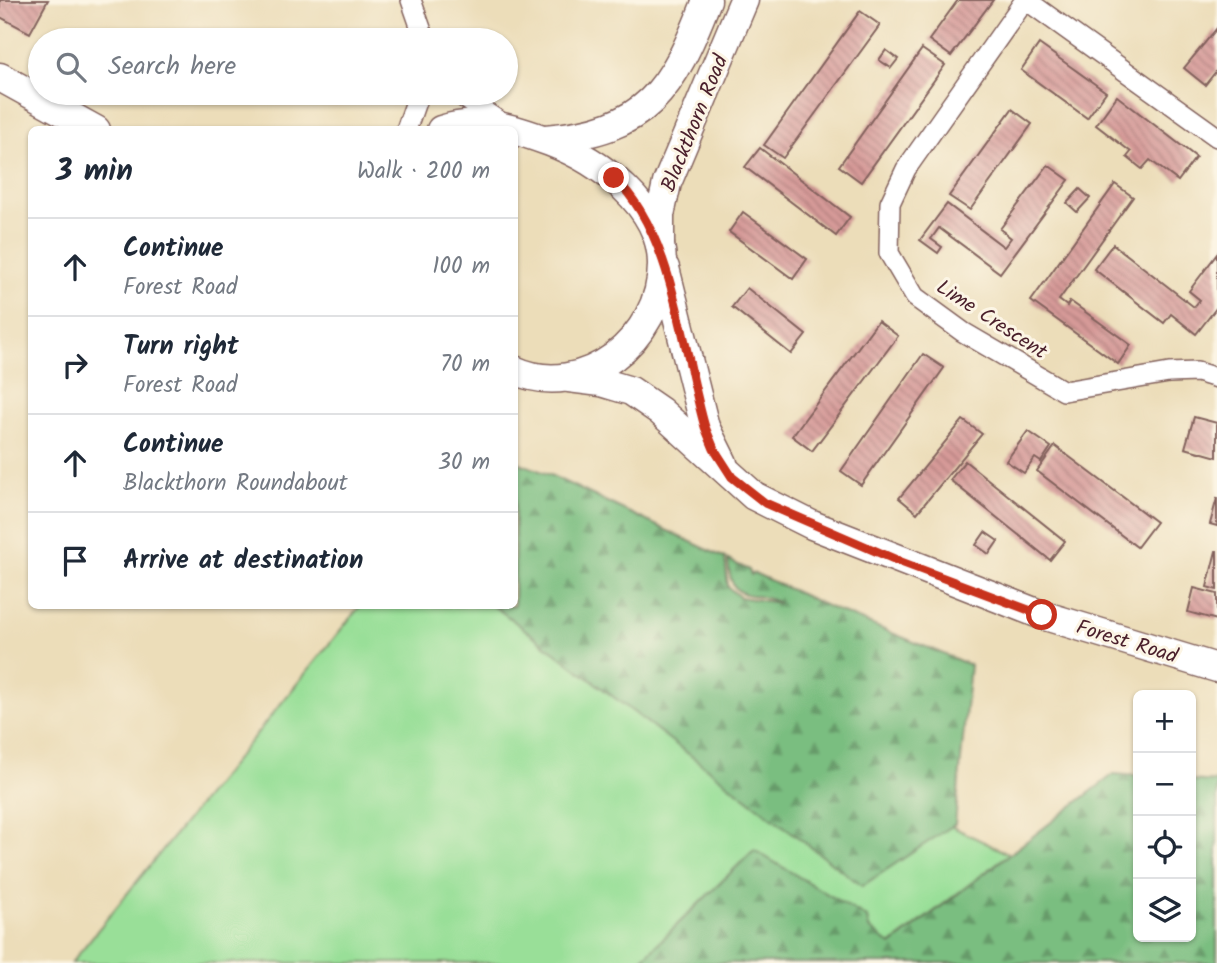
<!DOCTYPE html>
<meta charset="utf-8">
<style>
body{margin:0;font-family:Kalam,sans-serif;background:#f2f2f3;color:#1f2937}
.controls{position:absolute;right:21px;bottom:21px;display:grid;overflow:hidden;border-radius:10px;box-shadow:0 2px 5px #0004}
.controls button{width:63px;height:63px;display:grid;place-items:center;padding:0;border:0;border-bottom:2px solid #e0e1e3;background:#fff;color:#1f2937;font:35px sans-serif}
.stop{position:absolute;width:21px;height:21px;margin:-16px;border:5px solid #c8321e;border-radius:50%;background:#fff}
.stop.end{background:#c8321e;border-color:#fff;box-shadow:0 2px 7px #0008}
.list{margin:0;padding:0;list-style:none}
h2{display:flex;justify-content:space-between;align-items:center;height:91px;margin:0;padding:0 28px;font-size:30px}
h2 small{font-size:23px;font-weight:400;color:#747a83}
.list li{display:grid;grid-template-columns:46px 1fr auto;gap:21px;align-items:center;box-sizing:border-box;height:98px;padding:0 28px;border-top:2px solid #e0e1e3}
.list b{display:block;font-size:26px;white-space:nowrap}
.list p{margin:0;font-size:23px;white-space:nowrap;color:#747a83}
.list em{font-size:23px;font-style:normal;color:#747a83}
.icon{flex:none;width:38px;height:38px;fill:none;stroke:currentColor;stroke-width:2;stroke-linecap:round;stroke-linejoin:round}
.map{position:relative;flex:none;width:1217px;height:963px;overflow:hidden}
.search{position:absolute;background:#fff;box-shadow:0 2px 5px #0004;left:28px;top:28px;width:490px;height:77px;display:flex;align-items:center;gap:18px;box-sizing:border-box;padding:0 24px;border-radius:38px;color:#747a83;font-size:26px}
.panel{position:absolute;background:#fff;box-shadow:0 2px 5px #0004;left:28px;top:126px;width:490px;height:483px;border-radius:10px}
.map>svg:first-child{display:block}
.green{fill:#99df98;stroke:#727f62;stroke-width:2}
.forest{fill:url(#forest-firs);stroke:#626e56;stroke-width:2}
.building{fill:url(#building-back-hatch)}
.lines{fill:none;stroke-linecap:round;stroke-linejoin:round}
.street-casing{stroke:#83625d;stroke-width:22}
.secondary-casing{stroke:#83625d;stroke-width:31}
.street{stroke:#fff;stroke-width:19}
.secondary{stroke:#fff;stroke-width:28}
.route{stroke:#c8321e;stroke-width:9}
.labels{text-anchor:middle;stroke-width:6;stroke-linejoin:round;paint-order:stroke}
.street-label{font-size:21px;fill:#4a1f2b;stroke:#fcf5e5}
</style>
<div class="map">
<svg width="1217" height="963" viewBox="0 0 1217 963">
<defs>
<pattern id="forest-firs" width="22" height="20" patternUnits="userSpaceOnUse" patternTransform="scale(1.75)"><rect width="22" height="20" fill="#7abe80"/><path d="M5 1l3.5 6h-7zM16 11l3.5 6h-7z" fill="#669a69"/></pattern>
<pattern id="building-back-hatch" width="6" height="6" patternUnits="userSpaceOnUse" patternTransform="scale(1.75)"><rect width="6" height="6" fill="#d69a98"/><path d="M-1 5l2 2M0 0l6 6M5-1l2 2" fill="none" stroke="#b07d7c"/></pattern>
</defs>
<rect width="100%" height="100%" fill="#fcf5e5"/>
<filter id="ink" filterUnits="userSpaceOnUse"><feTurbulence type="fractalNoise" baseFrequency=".0143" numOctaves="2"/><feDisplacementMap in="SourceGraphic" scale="14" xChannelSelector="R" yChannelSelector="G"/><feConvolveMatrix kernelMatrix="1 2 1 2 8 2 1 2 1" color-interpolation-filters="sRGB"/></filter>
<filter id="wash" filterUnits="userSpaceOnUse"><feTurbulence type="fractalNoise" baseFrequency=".00686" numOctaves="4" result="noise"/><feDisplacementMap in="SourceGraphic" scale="28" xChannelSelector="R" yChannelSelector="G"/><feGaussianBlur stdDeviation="1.57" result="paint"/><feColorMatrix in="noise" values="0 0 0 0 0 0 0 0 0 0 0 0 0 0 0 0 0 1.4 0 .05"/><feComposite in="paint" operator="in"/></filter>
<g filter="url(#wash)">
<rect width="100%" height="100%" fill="#ecddb9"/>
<polygon class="green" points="360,606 492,606 1009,854 890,945 754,850 638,963 71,963"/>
<g class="forest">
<path d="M515 461 550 475 725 558 728 587 740 597 779 603C750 588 731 607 728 560L749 570 751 575 754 573 833 609 970 665 955 824 862 886 494 606H514Z"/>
<polygon points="1114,774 1138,776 1138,937 1191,937 1191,780 1217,782 1217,963 638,963 754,850 867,918 869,928 891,945"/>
</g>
<g id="blocks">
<g class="building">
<polygon points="0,0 48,0 30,33 0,17"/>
<polygon points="958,0 993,0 951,56 929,40"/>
<polygon points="860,11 880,25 783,158 764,145"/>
<polygon points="1217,28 1217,70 1205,85 1184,68"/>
<polygon points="1039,44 1106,92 1087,118 1021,70"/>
<polygon points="922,49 945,65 861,182 839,166"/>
<polygon points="886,50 898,59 891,68 879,60"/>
<polygon points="1117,96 1196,157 1178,181 1150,160 1142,169 1127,157 1131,152 1096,125"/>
<polygon points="1012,109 1032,124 970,210 949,196"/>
<polygon points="760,148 850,217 836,236 745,167"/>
<polygon points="1048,165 1069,180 1000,273 939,228 931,239 942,247 938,253 920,240 947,204 1004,247 1011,238 1000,229"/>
<polygon points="1115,184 1133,197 1059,300 1067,306 1070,301 1131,345 1118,364 1031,301"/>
<polygon points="1080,189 1090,198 1077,212 1067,203"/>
<polygon points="743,212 807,259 793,279 729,232"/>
<polygon points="1113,244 1194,307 1200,300 1189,291 1217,254 1217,307 1196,334 1171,314 1164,323 1094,269"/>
<polygon points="747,288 806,335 791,354 732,307"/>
<polygon points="878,321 898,336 812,451 792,436"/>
<polygon points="923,354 944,368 861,485 841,471"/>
<polygon points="1194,417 1217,423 1217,457 1185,448"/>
<polygon points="963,420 982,434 917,513 899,498"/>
<polygon points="1028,431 1051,447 1041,462 1035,458 1024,473 1006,461"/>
<polygon points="1055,446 1156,522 1137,547 1037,471"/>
<polygon points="965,461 1065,541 1050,560 950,480"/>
<polygon points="1217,498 1217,526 1210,524"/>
<polygon points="985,532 998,541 989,554 976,545"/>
<polygon points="1216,551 1217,551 1217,590 1207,587"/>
<polygon points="1194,588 1217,594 1217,620 1188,612"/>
</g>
</g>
</g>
<g filter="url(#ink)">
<use href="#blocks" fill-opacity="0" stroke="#83625d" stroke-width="2"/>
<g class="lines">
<defs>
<g id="street">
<polyline points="411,0 425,40"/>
<polyline points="1025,0 906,169 890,203 889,253 915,297 963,332 1064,391 1169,373 1197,372 1217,378"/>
<polyline points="1026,0 1217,137"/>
<polyline points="457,93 502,123"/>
<polyline points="406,130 419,93"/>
</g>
<g id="secondary">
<polyline points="0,77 96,130"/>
<path d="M441 130C479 117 513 128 550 142 598 160 663 206 662 265 662 338 583 402 514 370"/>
<path d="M545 139C648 131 672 90 707 0"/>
<polyline points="660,243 660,215 667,183 744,0"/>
<polyline points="665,268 705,427 723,463"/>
<polyline points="569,378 601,382 631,391 660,411 754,496 812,525 1042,615 1217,668"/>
</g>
</defs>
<use href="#street" class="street-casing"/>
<use href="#secondary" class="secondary-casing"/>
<use href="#street" class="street"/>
<use href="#secondary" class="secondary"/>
</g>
</g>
<g class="lines" filter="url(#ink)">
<path class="route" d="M614 178C673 231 683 352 705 427L714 449 732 477 765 503 901 562 1042 615"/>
</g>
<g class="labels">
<g class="street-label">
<text transform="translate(694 123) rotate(-68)" y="7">Blackthorn Road</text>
<text transform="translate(992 319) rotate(33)" y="7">Lime Crescent</text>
<text transform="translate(1127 641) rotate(17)" y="7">Forest Road</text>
</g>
</g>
</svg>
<div class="controls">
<button>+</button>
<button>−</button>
<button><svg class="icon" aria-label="locate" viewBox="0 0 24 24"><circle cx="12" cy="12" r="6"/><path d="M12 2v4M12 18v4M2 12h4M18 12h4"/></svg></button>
<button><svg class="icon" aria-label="layers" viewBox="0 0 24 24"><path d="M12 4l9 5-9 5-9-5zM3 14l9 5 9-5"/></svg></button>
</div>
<div class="stop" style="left:1042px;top:615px"></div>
<div class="stop end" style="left:614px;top:178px"></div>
<div class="search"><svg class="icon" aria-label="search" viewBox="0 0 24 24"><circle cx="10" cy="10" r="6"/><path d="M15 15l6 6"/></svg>Search here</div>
<section class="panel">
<h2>3 min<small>Walk · 200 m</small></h2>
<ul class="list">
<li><svg class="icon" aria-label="ahead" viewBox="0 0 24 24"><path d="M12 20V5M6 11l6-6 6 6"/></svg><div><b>Continue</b><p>Forest Road</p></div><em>100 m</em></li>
<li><svg class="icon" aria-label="right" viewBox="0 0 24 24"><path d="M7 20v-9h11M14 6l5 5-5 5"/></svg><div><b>Turn right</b><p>Forest Road</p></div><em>70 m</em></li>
<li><svg class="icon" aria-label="ahead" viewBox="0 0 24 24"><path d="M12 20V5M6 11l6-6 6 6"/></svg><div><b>Continue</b><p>Blackthorn Roundabout</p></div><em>30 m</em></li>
<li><svg class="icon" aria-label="arrive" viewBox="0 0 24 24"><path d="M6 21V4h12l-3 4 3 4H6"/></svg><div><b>Arrive at destination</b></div></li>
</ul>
</section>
</div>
